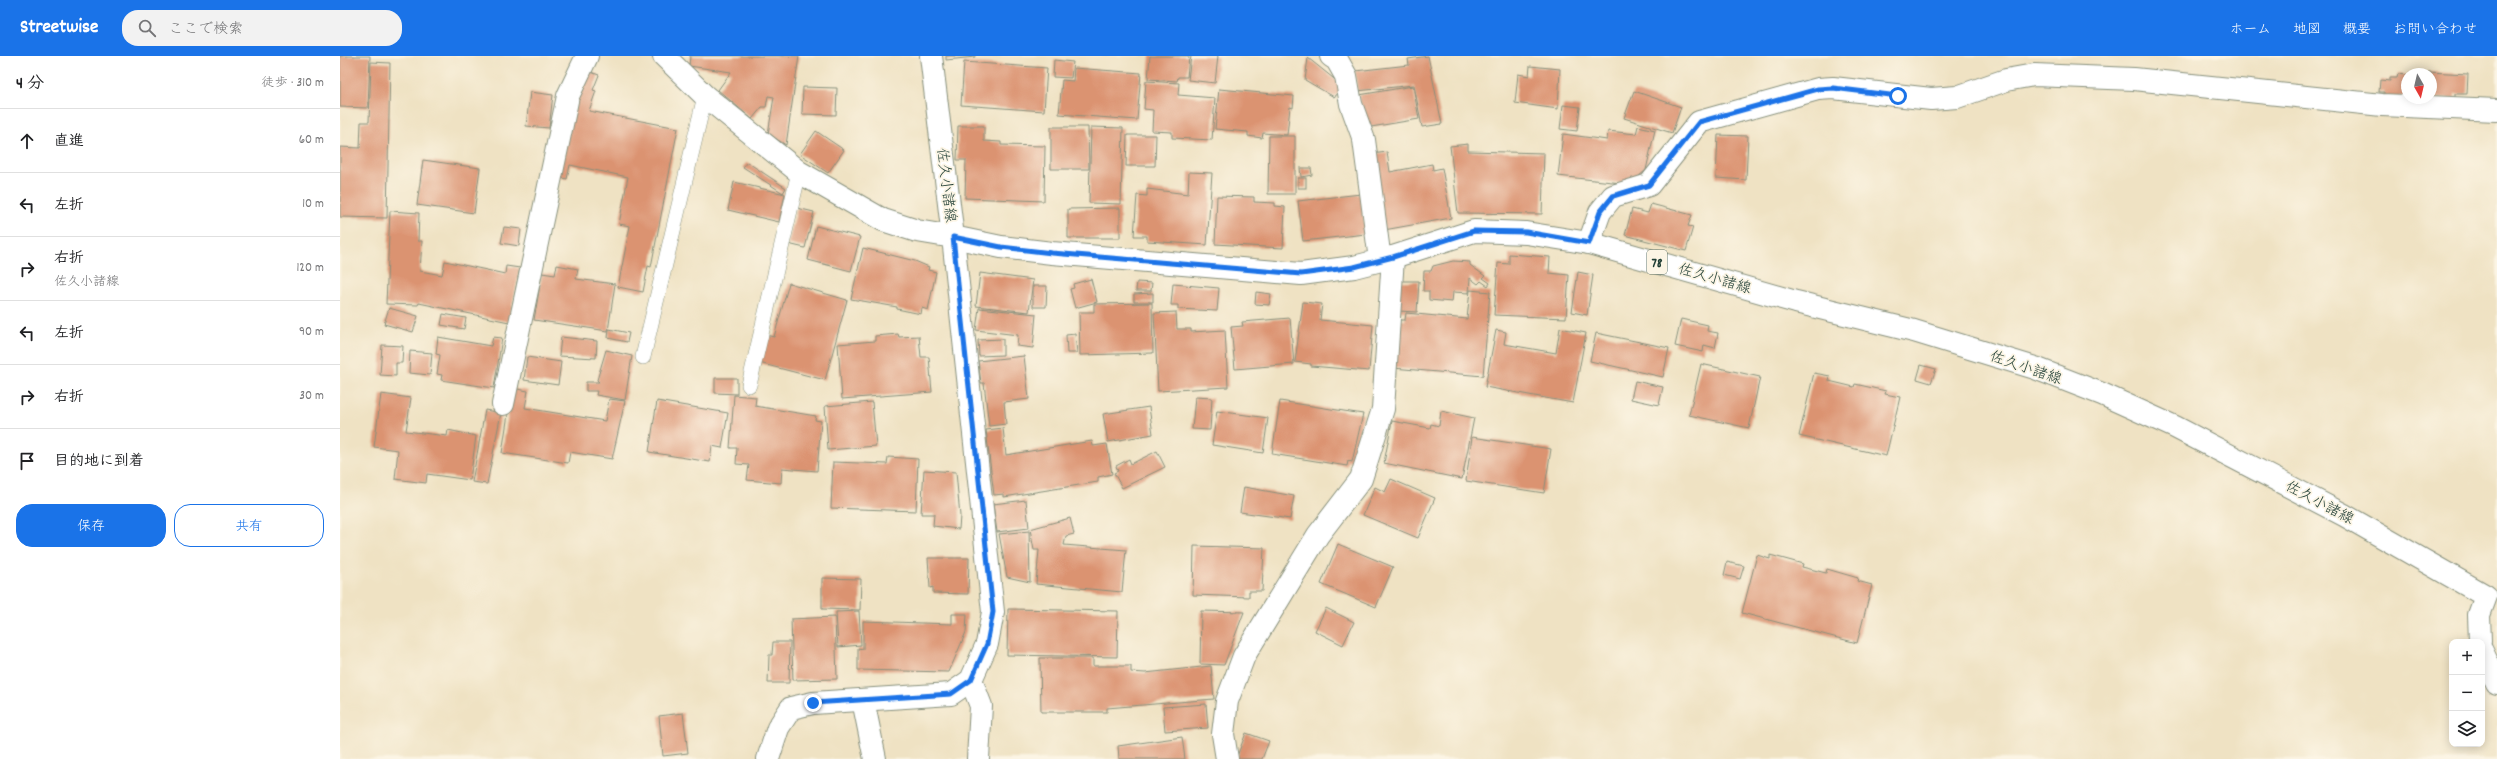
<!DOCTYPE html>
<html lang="ja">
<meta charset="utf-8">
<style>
body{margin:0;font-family:Dekko,"Klee One",sans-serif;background:#f2f2f2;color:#202124}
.controls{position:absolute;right:12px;bottom:12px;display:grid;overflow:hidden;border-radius:8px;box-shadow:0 2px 10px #0003}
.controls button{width:36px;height:36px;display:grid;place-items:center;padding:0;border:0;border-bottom:1px solid #e0e0e0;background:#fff;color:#202124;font:20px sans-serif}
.compass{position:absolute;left:2061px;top:12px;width:36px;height:36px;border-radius:50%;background:#fff;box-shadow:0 2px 10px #0003;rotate:172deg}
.stop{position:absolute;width:12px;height:12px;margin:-9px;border:3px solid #1a73e8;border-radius:50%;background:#fff}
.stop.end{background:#1a73e8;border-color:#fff;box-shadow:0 1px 4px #0008}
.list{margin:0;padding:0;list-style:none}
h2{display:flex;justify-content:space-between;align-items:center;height:52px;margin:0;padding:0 16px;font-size:17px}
h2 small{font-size:13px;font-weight:400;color:#757577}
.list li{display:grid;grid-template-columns:26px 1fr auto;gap:12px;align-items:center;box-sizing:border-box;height:64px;padding:0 16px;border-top:1px solid #e0e0e0}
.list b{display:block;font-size:15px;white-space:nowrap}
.list p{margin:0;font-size:13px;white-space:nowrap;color:#757577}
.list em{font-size:13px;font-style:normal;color:#757577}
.actions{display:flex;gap:8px;padding:12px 16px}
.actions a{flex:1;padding:9px 0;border:1px solid #1a73e8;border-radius:16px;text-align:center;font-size:14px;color:#1a73e8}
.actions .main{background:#1a73e8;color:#fff}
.icon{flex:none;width:22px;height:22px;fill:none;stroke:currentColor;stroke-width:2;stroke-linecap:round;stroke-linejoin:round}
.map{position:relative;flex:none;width:2157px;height:703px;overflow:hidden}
header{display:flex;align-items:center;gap:24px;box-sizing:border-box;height:56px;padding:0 20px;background:#1a73e8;color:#fff}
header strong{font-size:19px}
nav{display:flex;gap:22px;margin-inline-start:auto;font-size:14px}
.search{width:280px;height:36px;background:#f2f2f2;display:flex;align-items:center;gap:10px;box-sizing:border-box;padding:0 14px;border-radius:16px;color:#757577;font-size:15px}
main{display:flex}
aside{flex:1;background:#fff}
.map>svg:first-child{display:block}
.building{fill:#db9371}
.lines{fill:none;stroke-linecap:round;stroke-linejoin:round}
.lane-casing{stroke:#87907c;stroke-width:16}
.street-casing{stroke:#87907c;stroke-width:24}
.primary-casing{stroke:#87907c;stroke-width:24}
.lane{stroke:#fff;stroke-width:15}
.street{stroke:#fff;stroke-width:22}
.primary{stroke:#fff;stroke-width:22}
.route{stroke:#1a73e8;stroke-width:5}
.labels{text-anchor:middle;stroke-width:3.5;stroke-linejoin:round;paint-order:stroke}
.shield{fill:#fcf5e5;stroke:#617469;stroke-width:1}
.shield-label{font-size:14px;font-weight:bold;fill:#1f3d34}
.street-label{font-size:15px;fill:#1f3d34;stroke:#fcf5e5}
</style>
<header>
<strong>Streetwise</strong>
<div class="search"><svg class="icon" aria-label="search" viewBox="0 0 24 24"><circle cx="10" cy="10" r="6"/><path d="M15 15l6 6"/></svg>ここで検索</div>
<nav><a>ホーム</a><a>地図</a><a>概要</a><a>お問い合わせ</a></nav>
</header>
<main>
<aside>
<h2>4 分<small>徒歩 · 310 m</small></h2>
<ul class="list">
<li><svg class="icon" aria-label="ahead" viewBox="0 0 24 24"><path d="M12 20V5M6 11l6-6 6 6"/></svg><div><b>直進</b></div><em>60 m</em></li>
<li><svg class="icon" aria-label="left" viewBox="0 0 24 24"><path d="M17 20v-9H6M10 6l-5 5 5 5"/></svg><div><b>左折</b></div><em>10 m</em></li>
<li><svg class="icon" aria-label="right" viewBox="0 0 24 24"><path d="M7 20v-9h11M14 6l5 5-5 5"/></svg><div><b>右折</b><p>佐久小諸線</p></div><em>120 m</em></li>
<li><svg class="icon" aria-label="left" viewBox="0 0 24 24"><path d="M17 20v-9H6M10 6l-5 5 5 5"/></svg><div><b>左折</b></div><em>90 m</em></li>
<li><svg class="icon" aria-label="right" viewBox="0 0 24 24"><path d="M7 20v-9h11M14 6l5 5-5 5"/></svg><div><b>右折</b></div><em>30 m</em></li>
<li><svg class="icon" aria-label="arrive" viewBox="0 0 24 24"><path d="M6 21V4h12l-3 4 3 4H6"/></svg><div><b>目的地に到着</b></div></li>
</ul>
<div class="actions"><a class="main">保存</a><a>共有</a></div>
</aside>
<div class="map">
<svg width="2157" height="703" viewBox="0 0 2157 703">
<rect width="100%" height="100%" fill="#fcf5e5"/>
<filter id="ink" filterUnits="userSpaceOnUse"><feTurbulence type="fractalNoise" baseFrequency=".025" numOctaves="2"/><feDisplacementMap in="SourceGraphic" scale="8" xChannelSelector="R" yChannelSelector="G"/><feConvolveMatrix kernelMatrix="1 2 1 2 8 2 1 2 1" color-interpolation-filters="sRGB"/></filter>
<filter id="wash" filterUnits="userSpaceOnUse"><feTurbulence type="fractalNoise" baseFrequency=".012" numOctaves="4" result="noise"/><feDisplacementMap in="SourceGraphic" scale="16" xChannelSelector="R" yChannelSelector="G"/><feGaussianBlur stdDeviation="0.9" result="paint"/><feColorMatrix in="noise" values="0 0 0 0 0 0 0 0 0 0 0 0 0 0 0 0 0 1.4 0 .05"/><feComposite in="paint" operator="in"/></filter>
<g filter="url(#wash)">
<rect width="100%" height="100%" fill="#efe2c3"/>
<g id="blocks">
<g class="building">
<polygon points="0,0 30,0 28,52 0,51"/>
<polygon points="350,0 459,0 446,89 428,78 434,41 428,40 426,51 422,51 412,63 378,34 391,16 349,10"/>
<polygon points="606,0 635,0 635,1 606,4"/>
<polygon points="810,0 849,0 847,21 838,21 837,25 808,23"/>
<polygon points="851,0 878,0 875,27 848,24"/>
<polygon points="1088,0 1102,68 1082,71 1074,29 1017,35 1015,15 1069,9 1068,3"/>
<polygon points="968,2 998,26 1000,36 994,41 965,24"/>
<polygon points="714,4 733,6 731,22 713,21"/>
<polygon points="31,6 50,7 47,162 0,161 0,91 20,92 21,66 29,66"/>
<polygon points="624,6 707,12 704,55 621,49"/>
<polygon points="1190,10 1220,13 1218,53 1175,47 1178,18 1189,20"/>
<polygon points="734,12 801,17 797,64 719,58 722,24 733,25"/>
<polygon points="245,14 259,19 253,34 256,35 249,55 338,72 311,211 308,210 303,236 278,231 290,170 279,168 288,121 230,109 227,123 214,120"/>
<polygon points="2088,16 2128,18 2127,38 2115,38 2115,43 2091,42 2091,18"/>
<polygon points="2058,18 2067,19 2067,41 2044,40 2044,36 2039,36 2040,24 2050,25 2050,22 2057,22"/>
<polygon points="806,25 839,27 838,39 875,42 872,84 832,82 832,76 812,75 813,54 804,53"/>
<polygon points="1073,30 1079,63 1025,72 1019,39"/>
<polygon points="463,31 497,32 496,59 462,58"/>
<polygon points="879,33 954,40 953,52 950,51 947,79 923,77 922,82 908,80 908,76 875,73"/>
<polygon points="1294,35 1341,51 1332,77 1284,62"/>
<polygon points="190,36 213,39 209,72 186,70"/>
<polygon points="1223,49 1240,51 1237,75 1220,73"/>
<polygon points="618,70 644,70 644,85 661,86 661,89 705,90 704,145 625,142 626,104 617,104"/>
<polygon points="1298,70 1315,74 1306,114 1290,128 1218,120 1223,78 1267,84 1268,75 1296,78"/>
<polygon points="711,71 748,71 749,113 711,113"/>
<polygon points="751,71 783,72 781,148 749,147"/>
<polygon points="476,75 504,94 488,117 460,98"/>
<polygon points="787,79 816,79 815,110 786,110"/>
<polygon points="1378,79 1408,80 1406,124 1376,122"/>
<polygon points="929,80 955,80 955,138 928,138"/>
<polygon points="1128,88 1128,95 1204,97 1202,158 1118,157 1110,90"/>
<polygon points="1047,96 1050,116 1092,108 1093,114 1102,112 1111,162 1044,174 1032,98"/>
<polygon points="83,104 140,112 134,157 77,149"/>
<polygon points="407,106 446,132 443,137 403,111"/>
<polygon points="960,112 971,112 972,119 961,121"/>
<polygon points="849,116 872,117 867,189 807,185 807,180 794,180 797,139 807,140 807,133 848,138"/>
<rect x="958" y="122" width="8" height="10"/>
<polygon points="394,126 445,138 439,166 388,154"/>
<polygon points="1021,138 1026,178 963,185 958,145"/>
<polygon points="877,140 914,141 914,146 935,147 935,150 945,151 943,192 875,188"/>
<polygon points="1311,148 1352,159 1348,170 1353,171 1346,195 1285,179 1292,153 1308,157"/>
<polygon points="457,152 474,156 465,192 448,188"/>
<polygon points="780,152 780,182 728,182 728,153"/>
<polygon points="50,155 79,157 78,185 82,185 80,215 102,219 105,205 165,218 166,210 180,212 169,266 79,247 78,249 46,248"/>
<polygon points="476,170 520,181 511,215 468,204"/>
<polygon points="164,171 181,173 179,190 161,187"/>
<polygon points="523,192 575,205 589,211 588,214 596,216 588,254 582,252 581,258 557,253 557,251 511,243"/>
<polygon points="1169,198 1210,201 1209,217 1229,219 1226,262 1154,259 1158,207 1169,208"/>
<polygon points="1113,205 1130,206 1130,209 1145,220 1143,222 1150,227 1148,230 1141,225 1138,228 1130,222 1129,237 1113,236 1112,246 1089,244 1089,235 1083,235 1084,215 1091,215 1093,210"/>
<polygon points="217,209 238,213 236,223 275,228 268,275 194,264 202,217 215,219"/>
<polygon points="1238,216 1253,219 1247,259 1232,256"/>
<polygon points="640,217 693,224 689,256 636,250"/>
<polygon points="751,223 757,246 735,252 730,233 734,232 733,228"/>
<polygon points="1059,225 1079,225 1077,256 1058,255"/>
<polygon points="797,226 812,227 811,235 796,235"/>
<polygon points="449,227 507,244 485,324 419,307 426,279 434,281"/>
<polygon points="833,228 879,232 877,255 838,253 838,249 831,249"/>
<polygon points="693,230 707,230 706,251 693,251"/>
<polygon points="1130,234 1150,236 1143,320 1053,312 1057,264 1065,264 1066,257 1127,263"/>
<polygon points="916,236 931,238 929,249 915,248"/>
<polygon points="813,237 813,246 794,246 794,238"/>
<polygon points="963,246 982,248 980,264 1033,269 1029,315 971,310 971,308 955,306"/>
<polygon points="812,247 813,297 740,299 739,256 754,256 754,248"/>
<polygon points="49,252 78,260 73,276 44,268"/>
<polygon points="639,252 696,258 693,292 677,290 678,279 636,274"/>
<polygon points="836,256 837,273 851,273 851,276 885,274 888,331 818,335 814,257"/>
<polygon points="103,258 126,262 124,273 101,269"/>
<polygon points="950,262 954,308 895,313 891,271 903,270 902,266"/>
<polygon points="1341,263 1368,269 1367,275 1378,277 1375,292 1364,289 1363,296 1335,290"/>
<polygon points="1220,272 1246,277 1233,347 1145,331 1156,274 1166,276 1164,288 1216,297"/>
<polygon points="269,273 289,277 287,286 268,282"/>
<polygon points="1256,277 1329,292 1323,321 1250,305"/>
<polygon points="558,278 559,281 579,280 581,301 589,301 592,336 502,343 498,288 535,285 535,280"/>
<polygon points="735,278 737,297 727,297 726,279"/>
<polygon points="98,281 151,290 153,281 162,282 154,332 101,324 102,319 97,318 100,299 96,298"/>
<polygon points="221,281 257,285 256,302 219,300"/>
<polygon points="663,283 663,299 639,300 638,284"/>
<polygon points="42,289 63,290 62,307 56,307 56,320 40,319"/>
<polygon points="266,294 292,300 285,344 256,339 257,335 246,335 246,326 259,326 257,324"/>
<polygon points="70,295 92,297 90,319 69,317"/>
<polygon points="684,300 689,343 664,346 666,368 649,370 644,327 641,327 638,305"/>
<polygon points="187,301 221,306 218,329 184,324"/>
<polygon points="1361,308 1420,321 1409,372 1349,359"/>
<polygon points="1581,309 1596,313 1591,327 1577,323"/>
<polygon points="1474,317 1490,320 1489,325 1514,331 1515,328 1546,335 1545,338 1560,341 1546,400 1459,380"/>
<polygon points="375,322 397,322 397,338 375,337"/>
<polygon points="1295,325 1323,331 1319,349 1291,343"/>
<polygon points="172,332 188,335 185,352 265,365 269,343 285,345 272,403 230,396 228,407 162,397"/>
<polygon points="41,338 71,342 66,375 107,380 108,374 136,380 130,424 87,418 86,427 55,423 58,394 34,391"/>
<polygon points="394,339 416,341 415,350 476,360 475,364 481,365 477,415 442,412 441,427 407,424 409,409 396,408 397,392 390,392"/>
<polygon points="855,341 872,342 870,374 852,373"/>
<polygon points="317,345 388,357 382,392 372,390 370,406 309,396"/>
<polygon points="940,345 1023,358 1012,406 1008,405 1007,410 932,398"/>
<polygon points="532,346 536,390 488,394 485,350"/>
<polygon points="809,351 813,378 768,386 763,358"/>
<polygon points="145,354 161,357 147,428 132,426"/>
<polygon points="877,355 928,362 923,397 872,389"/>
<polygon points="1101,355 1134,362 1122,423 1044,407 1052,365 1090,372 1091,368 1099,370"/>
<polygon points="663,372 666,399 752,385 753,390 767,388 772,418 758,421 758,426 664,441 664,438 654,439 646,374"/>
<polygon points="1132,381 1211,393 1204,437 1126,425"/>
<polygon points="817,395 825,411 782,432 774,417 778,415 776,410 789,403 791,408"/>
<polygon points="548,401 578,403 576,455 491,452 493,406 547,408"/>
<polygon points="584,414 616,416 620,460 619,473 593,470 594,458 581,458"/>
<polygon points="1051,423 1095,442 1078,482 1023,459 1035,431 1045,436"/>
<polygon points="904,431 954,440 950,463 900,456"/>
<polygon points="686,444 689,472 657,476 653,448"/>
<polygon points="730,462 734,478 726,480 724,489 786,494 782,536 696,528 699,494 694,494 690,473"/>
<polygon points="689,475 690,526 667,521 659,478"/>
<polygon points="998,488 1053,511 1036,551 981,528"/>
<polygon points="854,490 924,492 922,535 909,535 909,541 853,539"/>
<polygon points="1417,499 1430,503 1430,499 1463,508 1462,511 1486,517 1487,513 1518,522 1517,525 1532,529 1517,587 1402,557"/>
<polygon points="588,502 629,502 628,538 593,537 593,531 590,532"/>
<polygon points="1387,506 1404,510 1400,523 1384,519"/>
<polygon points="482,522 521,523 520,554 482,553"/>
<polygon points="986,552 1014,566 1003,589 975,575"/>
<polygon points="668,553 778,555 777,601 667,599"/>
<polygon points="519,555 521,589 498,591 496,556"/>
<polygon points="861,555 904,556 884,609 860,608"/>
<polygon points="612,558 627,558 626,576 609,616 518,614 518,592 523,593 523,565 612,568"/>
<polygon points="495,561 497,623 453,624 451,563"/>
<polygon points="433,586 450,586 449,627 428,627 429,599 432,599"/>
<polygon points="700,602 753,602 753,610 791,610 791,616 805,617 871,610 874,643 767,652 767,656 701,656"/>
<polygon points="866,648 868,672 825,675 823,651"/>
<polygon points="343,657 348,697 323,700 319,660"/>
<polygon points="906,677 929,685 922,703 896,703"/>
<polygon points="842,681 845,703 779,703 778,690"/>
</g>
</g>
</g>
<g filter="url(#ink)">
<use href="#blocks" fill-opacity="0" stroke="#87907c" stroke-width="1"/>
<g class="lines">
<defs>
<g id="lane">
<polyline points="303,301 365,40"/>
<polyline points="409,329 459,116"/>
</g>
<g id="street">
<polyline points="324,0 365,40 459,116 543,164 577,175 613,181 653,556 647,588 631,624 611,638 473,647 451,652 438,672 428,703"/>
<polyline points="991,0 997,4 1006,20 1011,48 1024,84 1040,204"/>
<polyline points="1249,187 1260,156 1273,140 1309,129 1359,66 1478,33 1493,32 1591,43 1617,41 1666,24 1694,19 1794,23 2042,49 2157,54"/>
<polyline points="163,348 228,40 247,0"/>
<polyline points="631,624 641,650 638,703"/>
<polyline points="523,644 535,703"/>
<polyline points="887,703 883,678 887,645 904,600 978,479 1021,423 1043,353 1053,201"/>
</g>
<g id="primary">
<polyline points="591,0 613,181 661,191 712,197 961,218 1014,211 1053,201 1134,175 1186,177 1249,187 1456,246 1574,275 1695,312 1762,338 1835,371 2004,459 2146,540 2139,559 2140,586"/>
<polyline points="2142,595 2157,627"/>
</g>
</defs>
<use href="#lane" class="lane-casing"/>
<use href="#street" class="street-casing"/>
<use href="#primary" class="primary-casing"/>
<use href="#lane" class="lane"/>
<use href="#street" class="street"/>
<use href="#primary" class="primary"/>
</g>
</g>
<g class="lines" filter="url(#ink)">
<polyline class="route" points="473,647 611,638 631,624 647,588 653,556 613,181 661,191 712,197 961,218 1014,211 1053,201 1134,175 1186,176 1249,187 1260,156 1273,140 1309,129 1359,66 1478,33 1493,32 1558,40"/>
</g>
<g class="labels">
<rect class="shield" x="1307" y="194" width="20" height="24" rx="3"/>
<g class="shield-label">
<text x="1317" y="211">78</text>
</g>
<g class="street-label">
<text transform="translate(607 129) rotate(83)" y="5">佐久小諸線</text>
<text transform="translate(1375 222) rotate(16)" y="5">佐久小諸線</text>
<text transform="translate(1686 311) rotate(19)" y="5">佐久小諸線</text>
<text transform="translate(1980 446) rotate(28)" y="5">佐久小諸線</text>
</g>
</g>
</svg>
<div class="controls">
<button>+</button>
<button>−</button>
<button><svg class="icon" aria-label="layers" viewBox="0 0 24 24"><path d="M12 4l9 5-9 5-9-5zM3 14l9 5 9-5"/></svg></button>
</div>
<svg class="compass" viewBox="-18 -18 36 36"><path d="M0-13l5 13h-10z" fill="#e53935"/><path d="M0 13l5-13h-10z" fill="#757577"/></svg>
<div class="stop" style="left:1558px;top:40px"></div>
<div class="stop end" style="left:473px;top:647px"></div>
</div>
</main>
